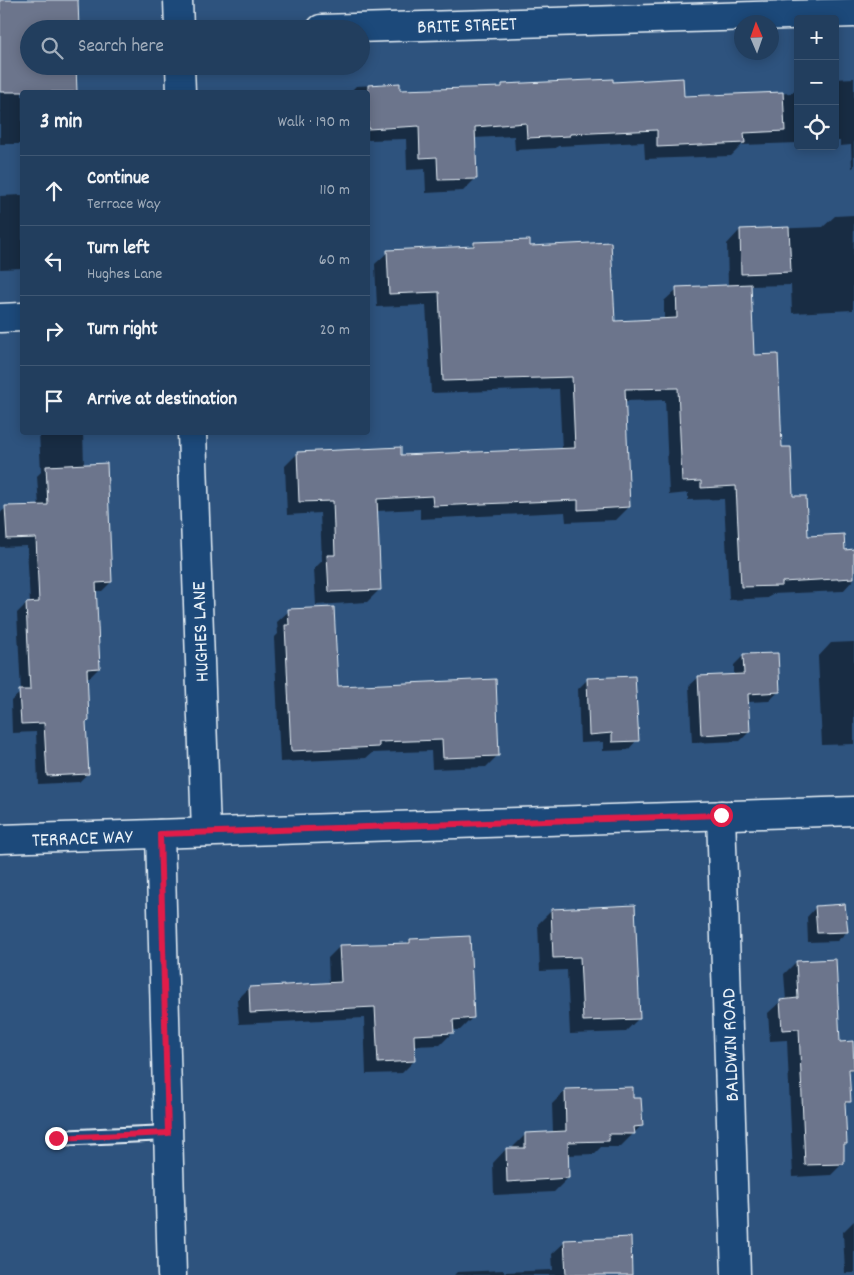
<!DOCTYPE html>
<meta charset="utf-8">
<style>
body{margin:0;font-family:Dekko,sans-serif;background:#2e4967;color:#f1f3f6}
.controls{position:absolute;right:15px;top:15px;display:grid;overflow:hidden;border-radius:5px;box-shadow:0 2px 12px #0003}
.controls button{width:45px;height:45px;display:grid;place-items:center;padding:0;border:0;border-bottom:1px solid #3f5773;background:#223e5e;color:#f1f3f6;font:25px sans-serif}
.compass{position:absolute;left:734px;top:15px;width:45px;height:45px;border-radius:50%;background:#223e5e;box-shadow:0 2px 12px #0003;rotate:358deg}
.stop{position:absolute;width:15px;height:15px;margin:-11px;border:4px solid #e11d48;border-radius:50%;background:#fff}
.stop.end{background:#e11d48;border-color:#fff;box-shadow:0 1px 5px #0008}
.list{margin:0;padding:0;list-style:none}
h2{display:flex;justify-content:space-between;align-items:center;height:65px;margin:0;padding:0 20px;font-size:21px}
h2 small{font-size:16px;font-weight:400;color:#a2aebc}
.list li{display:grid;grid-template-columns:32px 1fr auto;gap:15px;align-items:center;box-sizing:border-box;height:70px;padding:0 20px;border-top:1px solid #3f5773}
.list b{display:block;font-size:19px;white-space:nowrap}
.list p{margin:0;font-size:16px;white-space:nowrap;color:#a2aebc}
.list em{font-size:16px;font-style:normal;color:#a2aebc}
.icon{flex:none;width:28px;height:28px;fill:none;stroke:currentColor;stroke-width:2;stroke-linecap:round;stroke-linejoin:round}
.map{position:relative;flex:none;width:854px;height:1275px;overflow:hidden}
.search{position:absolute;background:#223e5e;box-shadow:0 2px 12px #0003;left:20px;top:20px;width:350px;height:55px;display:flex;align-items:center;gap:12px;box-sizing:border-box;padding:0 18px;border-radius:28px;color:#a2aebc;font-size:19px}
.panel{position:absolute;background:#223e5e;box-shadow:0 2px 12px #0003;left:20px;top:90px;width:350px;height:345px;border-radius:5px}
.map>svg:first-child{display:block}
.shadow{fill:#0007}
.building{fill:#6c758c;stroke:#e8f1f8}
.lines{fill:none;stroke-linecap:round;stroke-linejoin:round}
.service-casing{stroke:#e8f1f8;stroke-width:18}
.minor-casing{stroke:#e8f1f8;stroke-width:31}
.tertiary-casing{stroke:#e8f1f8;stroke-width:31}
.service{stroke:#1f4a7a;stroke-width:14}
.minor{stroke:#1f4a7a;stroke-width:28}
.tertiary{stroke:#1f4a7a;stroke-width:28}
.route{stroke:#e11d48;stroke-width:6}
.labels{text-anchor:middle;stroke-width:5;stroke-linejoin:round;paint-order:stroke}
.street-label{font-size:20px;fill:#e8f1f8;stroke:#1f4a7a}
</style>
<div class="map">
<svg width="854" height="1275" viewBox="0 0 854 1275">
<rect width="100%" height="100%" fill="#2e537e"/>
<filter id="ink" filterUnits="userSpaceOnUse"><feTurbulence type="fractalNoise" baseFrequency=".02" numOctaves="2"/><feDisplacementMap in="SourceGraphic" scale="10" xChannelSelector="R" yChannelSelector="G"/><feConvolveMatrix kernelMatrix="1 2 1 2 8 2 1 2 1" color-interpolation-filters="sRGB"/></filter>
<g filter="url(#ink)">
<g class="shadow">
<polygon points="0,0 77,0 29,29 29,66 75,66 76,92 22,92 22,144 0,144"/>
<polygon points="854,78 854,167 852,168 851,145 840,146 840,141 835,141 835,79"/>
<polygon points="612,83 683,98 792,93 798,87 798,143 742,145 731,156 645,159 644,142 558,146 556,148 515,150 514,136 474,138 476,178 463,191 426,193 425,169 407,170 406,139 368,140 368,92 350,92 356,86 399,84 399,92 499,88 502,85"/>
<polygon points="22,195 22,268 0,269 0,196"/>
<polygon points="854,215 853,310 792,313 791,285 750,286 753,356 781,448 792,497 807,537 844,551 854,551 854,579 843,591 772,594 768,598 729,600 724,499 688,500 688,493 669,495 665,400 625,401 629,507 616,520 566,522 565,512 420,519 420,509 377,511 380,589 367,602 316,605 314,569 322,561 320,513 287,515 285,466 298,453 400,457 562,450 559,389 431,393 426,305 377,307 375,264 388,252 470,248 474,243 529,247 614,322 664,320 664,301 677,289 728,286 727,244 740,230 823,227 835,216"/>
<polygon points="39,432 83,432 84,465 111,582 102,591 95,591 99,668 90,677 86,677 88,721 85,723 88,773 79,782 38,784 36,732 12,733 11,701 21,692 17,613 26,604 30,604 27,546 0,547 0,513 6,508 39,507 37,476 41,472"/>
<polygon points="289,611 336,687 498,755 486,767 432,769 431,751 372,753 366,758 280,762 274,638 278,634 277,622"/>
<polygon points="854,642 854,744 822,745 818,657 831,643"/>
<polygon points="743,656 778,692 769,701 748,702 749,732 740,741 692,743 689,686 699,677 734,675 734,665"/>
<polygon points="587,680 637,740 628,750 603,751 603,742 580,743 578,689"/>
<polygon points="816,907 847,932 837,941 808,942 807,917"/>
<polygon points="552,910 639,1018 625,1032 570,1034 567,970 540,971 538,924"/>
<polygon points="410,940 472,1018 460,1030 452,1030 452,1033 440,1045 413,1046 414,1061 402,1073 366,1074 364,1018 239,1024 237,1000 249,988 329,984 328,958 340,946 406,944"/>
<polygon points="796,962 853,1068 848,1073 849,1101 844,1106 846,1144 843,1147 843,1163 831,1175 793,1177 787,1040 770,1041 768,1013 781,1001 786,1001 784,974"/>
<polygon points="565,1091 632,1099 641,1126 620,1147 601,1147 594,1154 567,1155 568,1178 554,1192 494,1195 493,1163 506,1149 512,1148 525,1135 553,1133 552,1104"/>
<polygon points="854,1221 854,1273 845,1273 843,1232"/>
<polygon points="565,1242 631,1275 454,1275 457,1272 504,1270 504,1272 553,1270 552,1254"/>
</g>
<g class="building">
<polygon points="0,0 78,0 79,29 29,29 29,66 76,66 77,92 0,92"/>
<polygon points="683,78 684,96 783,92 785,131 744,133 745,143 657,147 657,130 570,134 570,136 527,138 526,123 475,127 477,179 438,180 437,157 420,158 419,126 368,129 368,85 400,83 400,90 502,87 502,84 613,79 613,82"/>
<polygon points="789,227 791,272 741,274 740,229"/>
<polygon points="530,240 530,246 611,242 615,321 677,318 676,287 751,284 754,355 778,354 782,447 791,447 793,496 806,496 808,536 844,534 845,550 854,549 854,578 782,582 782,586 741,587 736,486 701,488 701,481 682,482 678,388 625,389 630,507 578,510 578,500 433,506 432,496 377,499 381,590 329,592 327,555 335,555 333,501 299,502 297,452 401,447 401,455 575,448 572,377 443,381 439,292 389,294 387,250 474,246 474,242"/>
<polygon points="107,463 112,582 96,583 100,668 87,669 89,721 86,722 89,774 47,776 44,723 21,724 19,690 30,690 26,603 39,602 36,538 7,539 5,506 48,505 46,466"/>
<polygon points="334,607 338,686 496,679 499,756 443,758 442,740 379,742 379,747 291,751 285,625 289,625 288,609"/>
<polygon points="778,653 780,692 748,694 750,732 701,735 698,676 744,674 743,654"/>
<polygon points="635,676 639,741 612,742 612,733 589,735 587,678"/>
<polygon points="845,904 848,932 817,933 815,906"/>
<polygon points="635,905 640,1019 583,1021 580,957 553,958 551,909"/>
<polygon points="470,936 474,1018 453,1020 454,1033 414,1035 415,1061 378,1063 375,1007 250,1013 249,987 341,982 339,945 410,943 410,939"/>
<polygon points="836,959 840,1042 853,1041 854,1069 849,1069 851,1102 845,1102 847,1144 844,1144 844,1164 805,1165 799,1029 782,1030 780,1000 798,998 796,961"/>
<polygon points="633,1087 633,1098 641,1098 643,1126 634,1127 635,1134 609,1134 609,1141 568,1142 569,1178 507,1182 506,1148 525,1148 525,1133 566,1131 565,1089"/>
<polygon points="631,1237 632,1275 566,1275 564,1240"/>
</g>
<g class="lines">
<defs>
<polyline id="service" points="56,1138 168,1133"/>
<g id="minor">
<polyline points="321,29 854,13"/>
<polyline points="0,318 22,317"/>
<polyline points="721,815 736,1275"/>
<polyline points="160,834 172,1275"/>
</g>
<g id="tertiary">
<polyline points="178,0 179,29"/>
<polyline points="180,66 181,92"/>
<polyline points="192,432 206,832"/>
<polyline points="0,839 854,811"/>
</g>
</defs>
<use href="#service" class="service-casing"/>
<use href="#minor" class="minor-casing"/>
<use href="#tertiary" class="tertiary-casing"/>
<use href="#service" class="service"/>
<use href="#minor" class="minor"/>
<use href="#tertiary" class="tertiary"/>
</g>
</g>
<g class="lines" filter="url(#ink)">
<polyline class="route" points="56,1138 168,1133 160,834 721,815"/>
</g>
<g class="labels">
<g class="street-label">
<text transform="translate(467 24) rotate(-2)" y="7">BRITE STREET</text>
<text transform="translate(199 632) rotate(-92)" y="7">HUGHES LANE</text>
<text transform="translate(82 837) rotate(-2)" y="7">TERRACE WAY</text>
<text transform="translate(729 1045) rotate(-92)" y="7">BALDWIN ROAD</text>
</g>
</g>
</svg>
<div class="controls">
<button>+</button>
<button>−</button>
<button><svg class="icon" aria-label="locate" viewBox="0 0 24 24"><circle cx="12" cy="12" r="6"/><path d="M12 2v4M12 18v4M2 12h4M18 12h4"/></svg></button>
</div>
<svg class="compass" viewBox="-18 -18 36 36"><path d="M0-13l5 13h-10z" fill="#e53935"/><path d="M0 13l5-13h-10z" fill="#a2aebc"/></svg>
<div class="stop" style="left:721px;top:815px"></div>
<div class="stop end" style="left:56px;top:1138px"></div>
<div class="search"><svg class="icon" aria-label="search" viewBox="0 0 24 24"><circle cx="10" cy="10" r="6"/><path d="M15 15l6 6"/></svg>Search here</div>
<section class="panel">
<h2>3 min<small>Walk · 190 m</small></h2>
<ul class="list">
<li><svg class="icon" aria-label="ahead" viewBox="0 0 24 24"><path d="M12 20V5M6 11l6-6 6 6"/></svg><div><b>Continue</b><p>Terrace Way</p></div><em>110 m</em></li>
<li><svg class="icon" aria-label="left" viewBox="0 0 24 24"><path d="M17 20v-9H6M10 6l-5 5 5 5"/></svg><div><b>Turn left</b><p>Hughes Lane</p></div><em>60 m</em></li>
<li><svg class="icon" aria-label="right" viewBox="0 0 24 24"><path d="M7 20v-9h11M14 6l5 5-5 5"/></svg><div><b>Turn right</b></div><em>20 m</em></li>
<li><svg class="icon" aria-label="arrive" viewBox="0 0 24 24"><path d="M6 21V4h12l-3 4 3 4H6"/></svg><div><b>Arrive at destination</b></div></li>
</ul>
</section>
</div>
